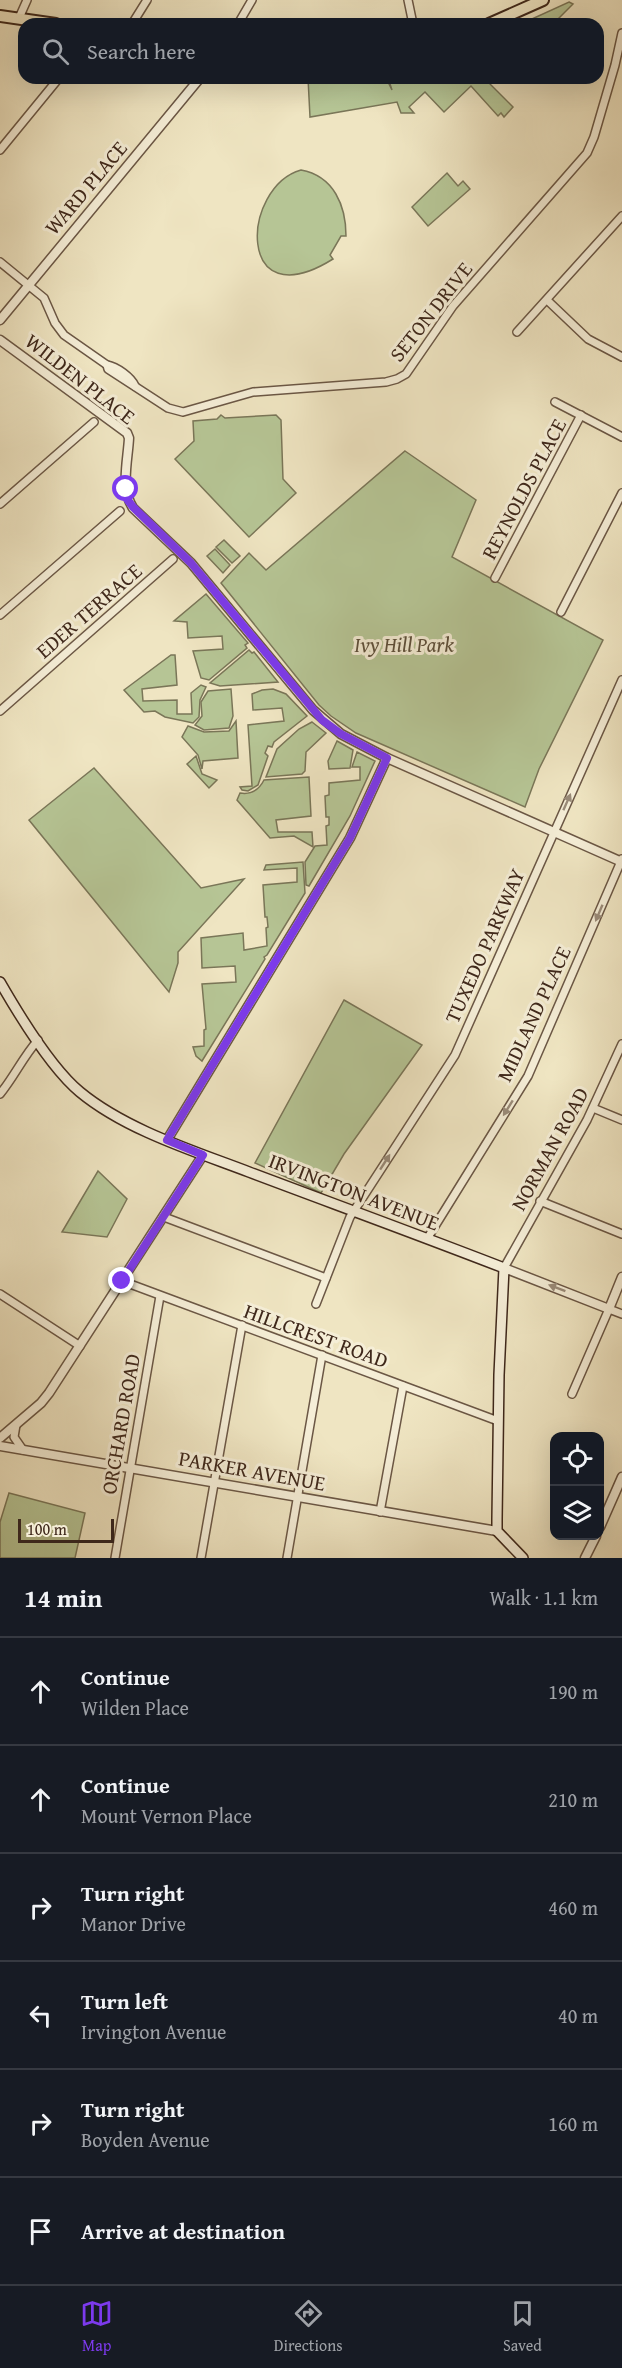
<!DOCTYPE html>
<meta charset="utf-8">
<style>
body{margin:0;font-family:"Gentium Book Plus",serif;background:#242831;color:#f1f3f6}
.controls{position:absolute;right:18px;bottom:18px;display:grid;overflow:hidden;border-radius:12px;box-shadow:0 6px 24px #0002}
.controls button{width:54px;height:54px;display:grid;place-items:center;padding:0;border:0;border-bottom:2px solid #363941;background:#171b24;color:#f1f3f6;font:30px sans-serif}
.scale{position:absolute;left:18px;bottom:15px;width:96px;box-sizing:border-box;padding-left:6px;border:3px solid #3f281b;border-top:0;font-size:16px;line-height:21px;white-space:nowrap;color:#3f281b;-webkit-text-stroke:4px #f5eed7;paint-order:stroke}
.stop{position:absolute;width:18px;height:18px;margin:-14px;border:4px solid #7c3aed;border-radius:50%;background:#fff}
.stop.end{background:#7c3aed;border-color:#fff;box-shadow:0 2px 6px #0008}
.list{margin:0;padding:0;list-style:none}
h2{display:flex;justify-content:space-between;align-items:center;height:78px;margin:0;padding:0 24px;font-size:26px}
h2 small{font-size:20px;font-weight:400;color:#9ea1a6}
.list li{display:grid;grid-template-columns:39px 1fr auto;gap:18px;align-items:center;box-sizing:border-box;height:108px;padding:0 24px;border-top:2px solid #363941}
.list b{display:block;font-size:22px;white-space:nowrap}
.list p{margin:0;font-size:20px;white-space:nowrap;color:#9ea1a6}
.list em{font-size:20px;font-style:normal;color:#9ea1a6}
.icon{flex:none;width:33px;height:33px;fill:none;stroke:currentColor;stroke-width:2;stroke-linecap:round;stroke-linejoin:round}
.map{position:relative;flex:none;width:622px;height:1558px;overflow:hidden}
.search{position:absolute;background:#171b24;box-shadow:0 6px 24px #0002;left:18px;right:18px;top:18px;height:66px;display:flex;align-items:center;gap:15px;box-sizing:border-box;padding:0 21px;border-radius:18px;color:#9ea1a6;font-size:22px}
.sheet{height:726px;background:#171b24}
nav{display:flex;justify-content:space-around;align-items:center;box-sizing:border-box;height:84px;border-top:2px solid #363941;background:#171b24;font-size:16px;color:#9ea1a6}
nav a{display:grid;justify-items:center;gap:3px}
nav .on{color:#7c3aed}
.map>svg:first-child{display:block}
.green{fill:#b6c595;stroke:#7a7658;stroke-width:1.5}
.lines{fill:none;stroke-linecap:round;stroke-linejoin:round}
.minor-casing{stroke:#6b5745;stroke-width:10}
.tertiary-casing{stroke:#6b5745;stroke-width:11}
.secondary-casing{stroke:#3f281b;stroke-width:12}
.primary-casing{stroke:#3f281b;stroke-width:14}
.minor{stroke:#f5eed7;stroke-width:7}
.tertiary{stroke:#f5eed7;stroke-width:8}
.secondary{stroke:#f5eed7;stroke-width:9}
.primary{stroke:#efe5c2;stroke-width:10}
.oneway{fill:#9a8b79}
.route{stroke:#7c3aed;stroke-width:8}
.labels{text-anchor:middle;stroke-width:6;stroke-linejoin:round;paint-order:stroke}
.street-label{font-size:21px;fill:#3f281b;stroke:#f5eed7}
.park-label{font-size:21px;font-style:italic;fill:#5d4f3a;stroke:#f5eed7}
</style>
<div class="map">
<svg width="622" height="1558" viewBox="0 0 622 1558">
<rect width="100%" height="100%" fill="#efe5c2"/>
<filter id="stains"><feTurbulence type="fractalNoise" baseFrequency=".00333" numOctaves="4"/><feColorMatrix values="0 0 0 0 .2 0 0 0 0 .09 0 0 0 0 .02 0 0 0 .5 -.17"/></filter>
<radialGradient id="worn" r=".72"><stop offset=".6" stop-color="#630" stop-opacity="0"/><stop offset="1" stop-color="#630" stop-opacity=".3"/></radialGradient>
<g class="green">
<polygon points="569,2 573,4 553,24 521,24"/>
<polygon points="308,78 386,78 392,90 388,78 489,78 487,81 513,107 504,117 501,113 498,116 471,86 444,112 425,92 409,107 414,113 401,113 397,102 310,117"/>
<path d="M301 170C334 176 346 206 346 236H341L330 255 333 259C235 320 241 187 301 170Z"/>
<polygon points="447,173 458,186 463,181 470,189 428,226 412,207"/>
<polygon points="221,415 225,418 276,415 281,420 283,479 296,493 249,537 175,459 194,441 193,421 217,419"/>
<polygon points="405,451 476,500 452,557 603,640 539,769 525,807 356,733 331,716 319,705 221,583 249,553 266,570"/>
<polygon points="224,540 240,556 232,563 216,547"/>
<polygon points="215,549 230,565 223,573 207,556"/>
<polygon points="206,594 248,643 245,645 247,648 209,680 201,678 193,651 223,649 222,636 188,638 187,622 174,621"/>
<polygon points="249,650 252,653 254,652 278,682 220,686 210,683"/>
<polygon points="171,655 175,655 177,685 142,689 143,701 177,700 177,714 192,714 191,693 201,685 206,687 200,700 199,717 193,723 165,717 155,711 144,712 124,690"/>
<polygon points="231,689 233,716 229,728 204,730 195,725 202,716 201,702 208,691"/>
<polygon points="273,689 286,694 307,716 274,742 272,747 268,746 265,753 268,756 258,785 248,791 242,790 240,787 252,786 248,725 284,721 282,708 253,710 252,694 262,690"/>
<polygon points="236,721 238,758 203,761 202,769 198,755 182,737 188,726 204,732 229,731"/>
<polygon points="312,722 326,733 306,752 305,771 302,774 266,777 277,749 299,729"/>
<polygon points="337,741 353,750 350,768 329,769 328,761"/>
<polygon points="357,752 375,761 350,816 309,886 306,885 305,862 315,846 327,845 326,826 329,825 329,817 326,817 325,796 329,795 329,783 360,780 360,767 352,767"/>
<polygon points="196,756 202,774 217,780 209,788 187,764"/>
<polygon points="94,768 201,888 244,879 178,952 178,963 169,992 29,820"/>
<path d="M309 777 311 816 276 820 278 832H312L313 847 294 836 270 838 237 800 240 793C252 795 259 790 264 780Z"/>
<polygon points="303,862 305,893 267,955 264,957 265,959 202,1061 196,1056 193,1047 204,1046 204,1030 206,1029 202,984 236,982 235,966 202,968 201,938 243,933 244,950 267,946 266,928 268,927 267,917 265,917 263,885 297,882 297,868 264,870 266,865"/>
<polygon points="344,1000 422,1045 344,1154 321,1193 255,1163"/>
<polygon points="98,1171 127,1199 107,1237 62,1232"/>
<polygon points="9,1493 85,1513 75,1558 0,1558 0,1522"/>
</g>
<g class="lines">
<defs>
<g id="minor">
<polyline points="408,0 413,24"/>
<polyline points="19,18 27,0"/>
<polyline points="132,24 147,0"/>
<polyline points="238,24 252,0"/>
<polyline points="0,150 59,78"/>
<path d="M0 262 44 298 55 323 64 335 107 365C117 367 131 377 135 386"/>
<polyline points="547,300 588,339 622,357"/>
<polyline points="517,332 622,216"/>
<polyline points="107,365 108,369 168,408 183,412 253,392 386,382 397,379 406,374 453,306 587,153 594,137 615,65 622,33"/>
<polyline points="555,402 622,437"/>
<polyline points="0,504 94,422"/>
<polyline points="495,578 581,415"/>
<polyline points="561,612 622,493"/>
<polyline points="0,615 120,511"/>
<polyline points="0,711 173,559"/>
<path d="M0 1094C14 1077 23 1057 38 1040"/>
<polyline points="593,1108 622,1120"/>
<polyline points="540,1201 622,1234"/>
<polyline points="164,1217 326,1278"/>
<polyline points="427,1239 528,1076 622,859"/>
<polyline points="504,1268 587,1120 622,1044"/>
<polyline points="122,1281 498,1421"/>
<polyline points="0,1294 80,1346"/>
<polyline points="316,1304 350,1217 455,1055 622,680"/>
<polyline points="572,1394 609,1309 622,1314"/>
<polyline points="16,1425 14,1437 23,1450"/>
<polyline points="380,1512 403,1386"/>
<polyline points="115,1558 160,1296"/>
<polyline points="201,1558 242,1325"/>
<polyline points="287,1558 322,1355"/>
</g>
<g id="tertiary">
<polyline points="0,320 200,78"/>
<path d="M0 340 127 433 129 438C128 460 120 488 133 508L191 563 313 710 341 734 387 758 622 862"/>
<polyline points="167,1140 350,838 387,758"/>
<polyline points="504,1268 609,1309 622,1277"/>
<polyline points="0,1438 41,1403 49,1393 203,1155"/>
<polyline points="0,1446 497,1531"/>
<polyline points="600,1527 622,1477"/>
<polyline points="585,1558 596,1536"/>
</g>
<path id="secondary" d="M0 982C19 1015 52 1069 80 1092 126 1130 194 1151 249 1172 334 1204 419 1235 504 1268L499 1375 497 1519V1531L523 1558"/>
<g id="primary">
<polyline points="0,16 56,24"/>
<polyline points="489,24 543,0"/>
</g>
</defs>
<use href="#minor" class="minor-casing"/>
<use href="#tertiary" class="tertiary-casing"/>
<use href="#secondary" class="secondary-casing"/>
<use href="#primary" class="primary-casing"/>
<use href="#minor" class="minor"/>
<use href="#tertiary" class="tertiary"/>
<use href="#secondary" class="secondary"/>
<use href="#primary" class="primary"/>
</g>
<defs><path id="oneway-solid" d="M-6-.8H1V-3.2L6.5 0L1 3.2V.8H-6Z" transform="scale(1.5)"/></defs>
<g class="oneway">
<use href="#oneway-solid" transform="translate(567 802) rotate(-66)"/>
<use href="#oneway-solid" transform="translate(599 913) rotate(113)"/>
<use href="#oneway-solid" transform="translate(508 1108) rotate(122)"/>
<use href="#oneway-solid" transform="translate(385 1162) rotate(-57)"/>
<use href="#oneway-solid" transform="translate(557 1288) rotate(-159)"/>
</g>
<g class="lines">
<polyline class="route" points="122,1281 203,1155 167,1140 350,838 387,758 341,734 322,720 191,563 133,507 127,499 126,489"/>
</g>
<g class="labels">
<g class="street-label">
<text transform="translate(86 188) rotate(-50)" y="7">WARD PLACE</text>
<text transform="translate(431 312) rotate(-52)" y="7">SETON DRIVE</text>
<text transform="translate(80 379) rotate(38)" y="7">WILDEN PLACE</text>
<text transform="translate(524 489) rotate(-62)" y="7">REYNOLDS PLACE</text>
<text transform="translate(89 611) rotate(-41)" y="7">EDER TERRACE</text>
<text transform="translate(485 946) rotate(-66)" y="7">TUXEDO PARKWAY</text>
<text transform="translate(534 1014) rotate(-65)" y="7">MIDLAND PLACE</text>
<text transform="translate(550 1149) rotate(-61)" y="7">NORMAN ROAD</text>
<text transform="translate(354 1192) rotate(21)" y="7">IRVINGTON AVENUE</text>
<text transform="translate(316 1336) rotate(20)" y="7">HILLCREST ROAD</text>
<text transform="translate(121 1424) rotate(-80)" y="7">ORCHARD ROAD</text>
<text transform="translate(252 1471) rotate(10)" y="7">PARKER AVENUE</text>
</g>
<g class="park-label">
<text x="404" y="652">Ivy Hill Park</text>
</g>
</g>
<rect width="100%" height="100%" filter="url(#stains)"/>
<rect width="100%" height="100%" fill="url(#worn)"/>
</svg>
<div class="controls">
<button><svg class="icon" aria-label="locate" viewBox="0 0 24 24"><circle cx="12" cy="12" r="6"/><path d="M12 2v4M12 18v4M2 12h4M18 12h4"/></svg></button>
<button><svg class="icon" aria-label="layers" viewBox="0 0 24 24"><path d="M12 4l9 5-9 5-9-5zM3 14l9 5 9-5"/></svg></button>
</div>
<div class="scale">100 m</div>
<div class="stop" style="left:126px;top:489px"></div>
<div class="stop end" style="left:122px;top:1281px"></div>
<div class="search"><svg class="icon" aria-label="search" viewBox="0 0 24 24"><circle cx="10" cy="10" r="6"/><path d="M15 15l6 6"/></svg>Search here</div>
</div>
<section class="sheet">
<h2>14 min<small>Walk · 1.1 km</small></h2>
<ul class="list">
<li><svg class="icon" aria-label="ahead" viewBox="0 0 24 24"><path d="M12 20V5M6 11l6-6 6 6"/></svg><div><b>Continue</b><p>Wilden Place</p></div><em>190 m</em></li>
<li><svg class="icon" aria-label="ahead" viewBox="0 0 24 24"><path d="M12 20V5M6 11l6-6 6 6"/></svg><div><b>Continue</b><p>Mount Vernon Place</p></div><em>210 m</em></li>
<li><svg class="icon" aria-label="right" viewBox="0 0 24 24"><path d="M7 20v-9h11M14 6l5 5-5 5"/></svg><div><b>Turn right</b><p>Manor Drive</p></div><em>460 m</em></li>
<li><svg class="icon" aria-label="left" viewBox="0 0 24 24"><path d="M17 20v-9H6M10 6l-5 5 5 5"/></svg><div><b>Turn left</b><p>Irvington Avenue</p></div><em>40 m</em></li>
<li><svg class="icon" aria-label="right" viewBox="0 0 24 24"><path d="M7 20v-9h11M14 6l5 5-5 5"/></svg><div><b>Turn right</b><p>Boyden Avenue</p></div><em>160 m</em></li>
<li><svg class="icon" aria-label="arrive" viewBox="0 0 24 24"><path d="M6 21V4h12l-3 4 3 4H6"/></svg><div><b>Arrive at destination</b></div></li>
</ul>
</section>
<nav>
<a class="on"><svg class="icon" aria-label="map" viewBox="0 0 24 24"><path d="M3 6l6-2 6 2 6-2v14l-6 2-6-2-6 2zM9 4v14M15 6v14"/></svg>Map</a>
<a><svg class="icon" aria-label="directions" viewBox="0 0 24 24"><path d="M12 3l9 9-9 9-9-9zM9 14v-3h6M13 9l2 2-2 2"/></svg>Directions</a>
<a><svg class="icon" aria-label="saved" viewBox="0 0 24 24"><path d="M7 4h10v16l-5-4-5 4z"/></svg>Saved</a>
</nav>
